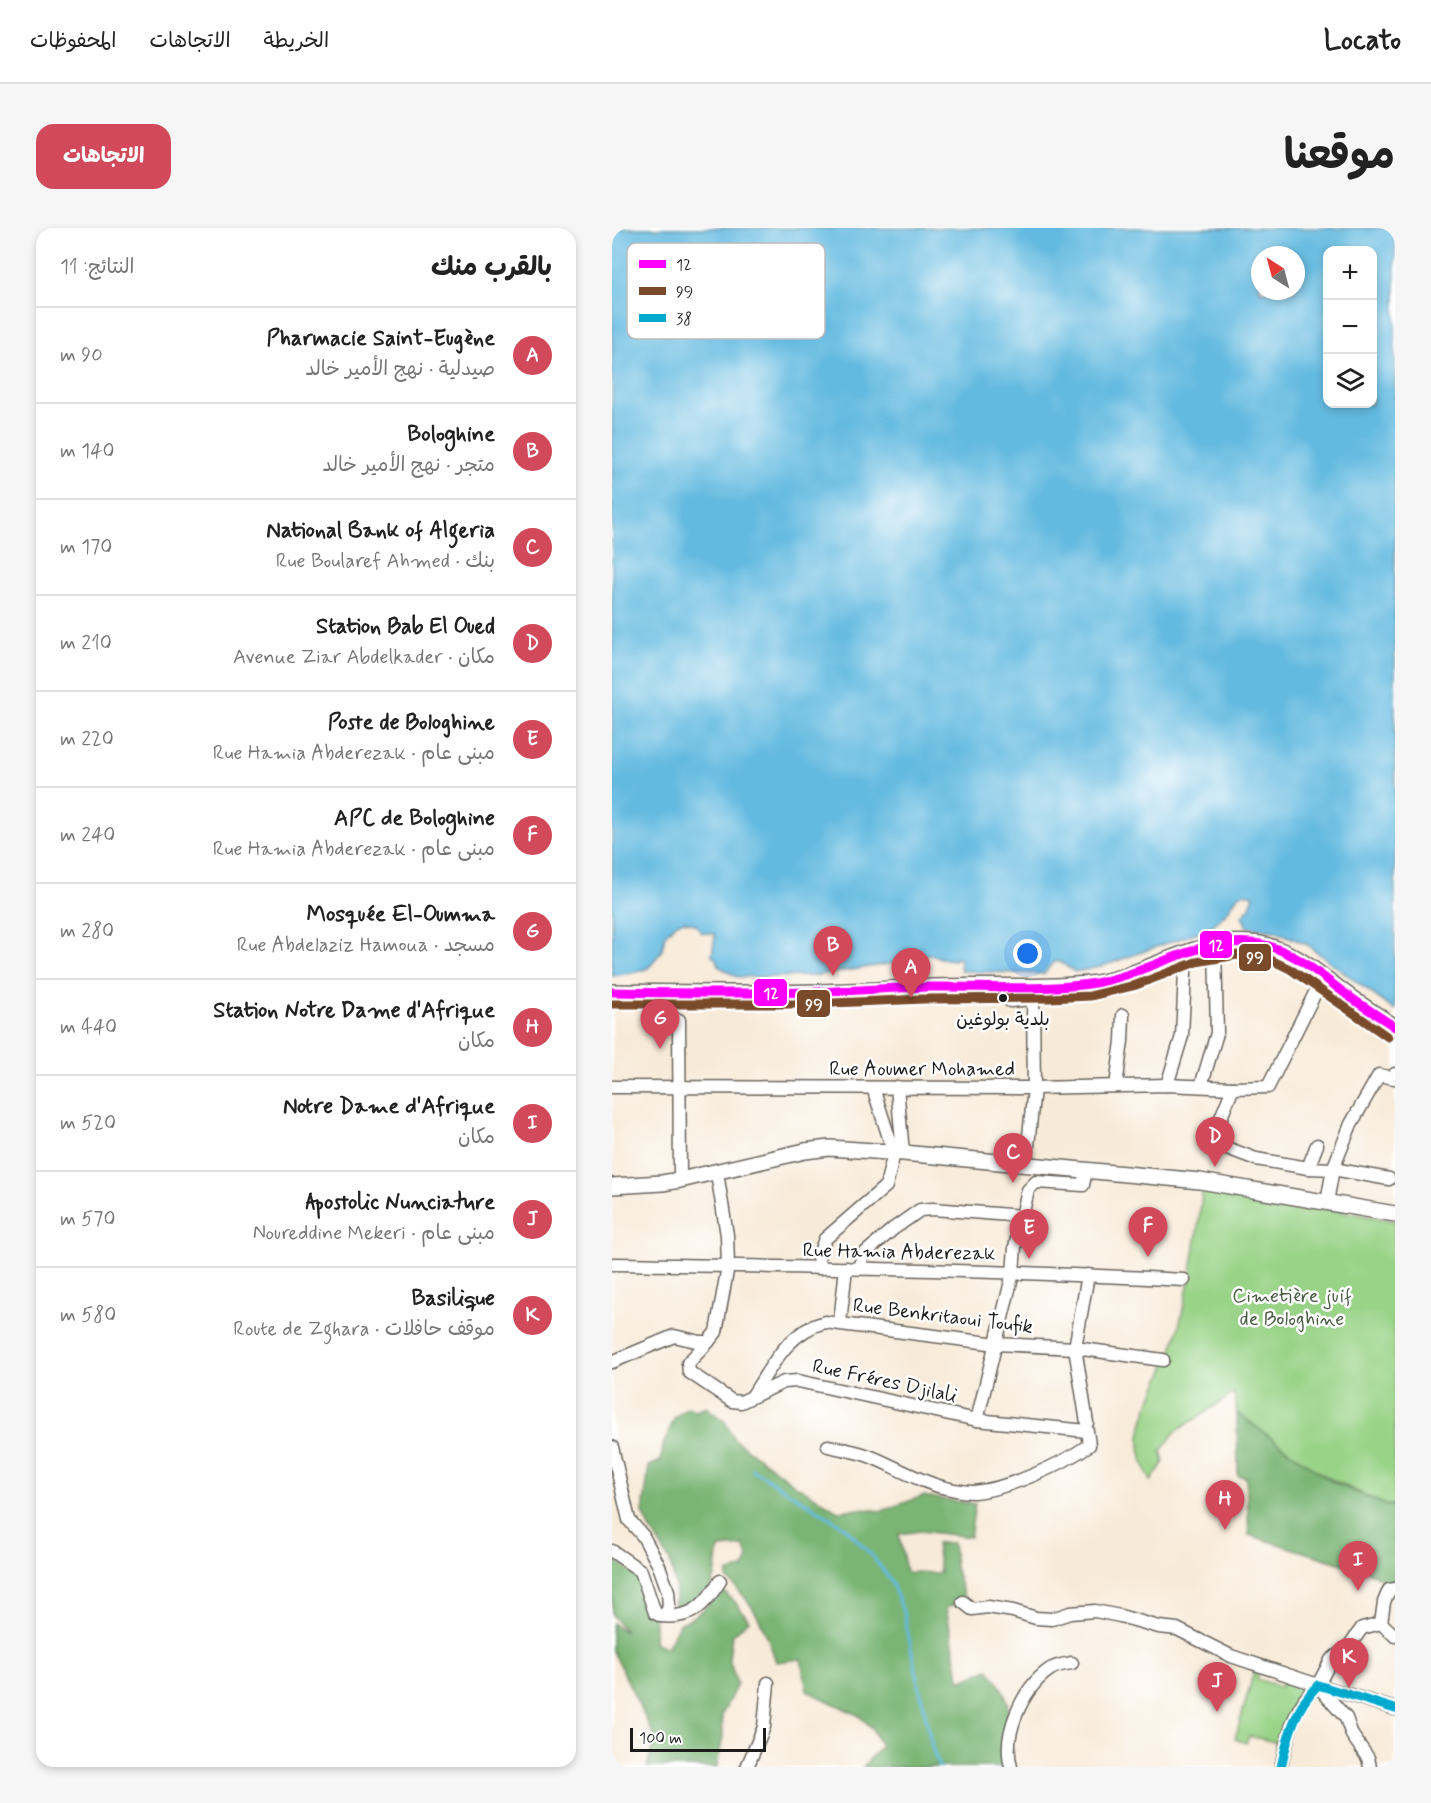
<!DOCTYPE html>
<html lang="ar">
<meta charset="utf-8">
<style>
body{margin:0;font-family:Mynerve,"Playpen Sans Arabic",sans-serif;background:#f6f6f6;color:#222;direction:rtl}
.controls{position:absolute;right:18px;top:18px;display:grid;overflow:hidden;border-radius:12px;box-shadow:0 3px 9px #0003}
.controls button{width:54px;height:54px;display:grid;place-items:center;padding:0;border:0;border-bottom:2px solid #e0e0e0;background:#fff;color:#222;font:30px sans-serif}
.compass{position:absolute;left:639px;top:18px;width:54px;height:54px;border-radius:50%;background:#fff;box-shadow:0 3px 9px #0003;rotate:324deg}
.scale{position:absolute;left:18px;bottom:15px;width:136px;box-sizing:border-box;padding-left:6px;border:3px solid #1c1c1c;border-top:0;font-size:16px;line-height:21px;white-space:nowrap;color:#1c1c1c;-webkit-text-stroke:4px #fff;paint-order:stroke}
.you{position:absolute;left:416px;top:726px;width:21px;height:21px;margin:-15px;border:4px solid #fff;border-radius:50%;background:#1a73e8;box-shadow:0 0 0 9px #1a73e833}
.badge{display:grid;place-items:center;width:39px;height:39px;border-radius:50%;background:#d1495b;color:#fff;font-size:20px;font-weight:700}
.pin{position:absolute;translate:-50% -50px;filter:drop-shadow(0 2px 3px #0008)}
.pin::after{content:'';position:absolute;top:32px;width:21px;height:18px;background:inherit;clip-path:polygon(0 0,100% 0,50% 100%)}
.list{margin:0;padding:0;list-style:none}
h2{display:flex;justify-content:space-between;align-items:center;height:78px;margin:0;padding:0 24px;font-size:26px}
h2 small{font-size:20px;font-weight:400;color:#767676}
.list li{display:grid;grid-template-columns:39px 1fr auto;gap:18px;align-items:center;box-sizing:border-box;height:96px;padding:0 24px;border-top:2px solid #e0e0e0}
.list b{display:block;font-size:22px;white-space:nowrap}
.list p{margin:0;font-size:20px;white-space:nowrap;color:#767676}
.list em{font-size:20px;font-style:normal;color:#767676}
.icon{flex:none;width:33px;height:33px;fill:none;stroke:currentColor;stroke-width:2;stroke-linecap:round;stroke-linejoin:round}
.map{position:relative;flex:none;width:783px;height:1539px;overflow:hidden;direction:ltr;border-radius:18px}
header{display:flex;align-items:center;gap:36px;box-sizing:border-box;height:84px;padding:0 30px;background:#fff;border-bottom:2px solid #e0e0e0}
header strong{font-size:28px}
nav{display:flex;gap:33px;margin-inline-start:auto;font-size:21px}
.intro{display:flex;align-items:center;justify-content:space-between;box-sizing:border-box;height:144px;padding:0 36px}
h1{margin:0;font-size:42px}
.button{padding:15px 27px;border-radius:18px;background:#d1495b;color:#fff;font-size:21px;font-weight:700}
main{display:flex;gap:36px;padding:0 36px}
aside{flex:1;background:#fff;border-radius:18px;box-shadow:0 3px 9px #0003}
.map>svg:first-child{display:block}
.green{fill:#99d387;stroke:#5a7852;stroke-width:1.5}
.forest{fill:#7ab574;stroke:#4b6848;stroke-width:1.5}
.water{fill:#64bae0;stroke:#406b7e;stroke-width:1.5;fill-rule:evenodd}
.lines{fill:none;stroke-linecap:round;stroke-linejoin:round}
.stream{stroke:#64bae0;stroke-width:3}
.minor-casing{stroke:#69645e;stroke-width:15}
.major-casing{stroke:#69645e;stroke-width:18}
.minor{stroke:#fff;stroke-width:12}
.major{stroke:#fff;stroke-width:15}
.bus-1-casing{stroke:#fff;stroke-width:14}
.bus-2-casing{stroke:#fff;stroke-width:14}
.bus-3-casing{stroke:#fff;stroke-width:14}
.bus-1{stroke:#f0f;stroke-width:9}
.bus-2{stroke:#7a4b2a;stroke-width:9}
.bus-3{stroke:#00a9ce;stroke-width:9}
.bus-dot{fill:#1c1c1c;stroke:#fff;stroke-width:2}
.labels{text-anchor:middle;stroke-width:5;stroke-linejoin:round;paint-order:stroke}
.bus-label{font-size:18px;fill:#1c1c1c;stroke:#fff}
.street-label{font-size:20px;fill:#1c1c1c;stroke:#fff}
.park-label{font-size:20px;fill:#485c41;stroke:#fff}
.key{fill:#fff;stroke:#bbb;stroke-width:1.5}
.key-label{font-size:16px;fill:#1c1c1c}
.line-badge{stroke:#fff;stroke-width:2}
.badge-label{font-size:16px;text-anchor:middle;font-weight:bold;fill:#fff}
</style>
<header>
<strong>Locato</strong>
<nav><a>الخريطة</a><a>الاتجاهات</a><a>المحفوظات</a></nav>
</header>
<div class="intro"><h1>موقعنا</h1><a class="button">الاتجاهات</a></div>
<main>
<div class="map">
<svg width="783" height="1539" viewBox="0 0 783 1539">
<rect width="100%" height="100%" fill="#fff"/>
<filter id="ink" filterUnits="userSpaceOnUse"><feTurbulence type="fractalNoise" baseFrequency=".0167" numOctaves="2"/><feDisplacementMap in="SourceGraphic" scale="12" xChannelSelector="R" yChannelSelector="G"/><feConvolveMatrix kernelMatrix="1 2 1 2 8 2 1 2 1" color-interpolation-filters="sRGB"/></filter>
<filter id="wash" filterUnits="userSpaceOnUse"><feTurbulence type="fractalNoise" baseFrequency=".008" numOctaves="4" result="noise"/><feDisplacementMap in="SourceGraphic" scale="24" xChannelSelector="R" yChannelSelector="G"/><feGaussianBlur stdDeviation="1.35" result="paint"/><feColorMatrix in="noise" values="0 0 0 0 0 0 0 0 0 0 0 0 0 0 0 0 0 1.4 0 .05"/><feComposite in="paint" operator="in"/></filter>
<g filter="url(#wash)">
<rect width="100%" height="100%" fill="#f8ead8"/>
<g class="green">
<path d="M591 958 783 993V1277H774C743 1263 712 1249 684 1231 663 1217 646 1198 625 1185L622 1165 562 1205 549 1223 552 1234 539 1253C532 1239 527 1226 528 1209 532 1177 551 1150 561 1119 577 1067 585 1012 591 958Z"/>
<polygon points="643,1440 649,1442 645,1451 669,1459 673,1450 690,1455 686,1470 683,1470 668,1515 637,1508 634,1515 623,1511"/>
</g>
<g class="forest">
<path d="M76 1179 84 1183 94 1179 113 1194 122 1211 185 1258 226 1283 249 1281 270 1283 311 1268 363 1276 358 1309 309 1303 287 1306 294 1344 328 1345 324 1315H341L343 1339 353 1371 334 1380 348 1453 377 1441C382 1450 391 1460 394 1469 402 1492 380 1519 394 1539H251L269 1518 259 1499 246 1487 195 1463 189 1431 164 1434C153 1400 143 1375 115 1351L116 1344 132 1340 136 1329 132 1318 107 1320 103 1348 98 1362 73 1383H62L64 1361 58 1333 39 1302 31 1285 37 1238 49 1233 51 1217 63 1189Z"/>
<polygon points="625,1185 719,1253 774,1277 783,1278 783,1355 778,1355 756,1344 637,1307 634,1249 626,1248"/>
<path d="M0 1328 32 1355 43 1393 42 1414 55 1420 67 1396C88 1387 95 1380 107 1360L123 1374 137 1392 120 1408 117 1430 125 1456 110 1487 111 1508 105 1539H35L43 1510 0 1421V1395L13 1404 0 1387Z"/>
</g>
<path class="water" d="M0 0H783V783L694 716 662 703 635 699 630 688 638 679 642 667C626 662 625 669 617 681 611 689 603 696 595 701L488 739 463 744C448 736 447 724 432 746L349 743 347 730H343V732L332 731 318 726 295 733 202 748 155 749H125L106 738 104 731 100 728 103 706 90 705 83 696 71 693 65 695 53 707 50 722 41 735 36 740 25 744 0 748ZM716 22H760V176H716ZM648 27H684V63H648Z"/>
<g class="lines">
<polyline class="stream" points="140,1241 234,1300 261,1329 279,1353 292,1386 320,1519 327,1539"/>
</g>
</g>
<g filter="url(#ink)">
<g class="lines">
<defs>
<g id="minor">
<polyline points="711,749 656,859 621,860 599,914 644,931 696,940 721,941 777,951"/>
<polyline points="381,758 398,773 421,771 422,860 414,937"/>
<polyline points="67,792 68,952"/>
<polyline points="555,857 570,808 574,724"/>
<polyline points="504,858 510,813 511,787"/>
<polyline points="589,858 605,805 603,716"/>
<polyline points="0,859 422,860 555,857 621,860"/>
<polyline points="285,859 291,925"/>
<polyline points="696,940 705,917"/>
<polyline points="715,974 721,941 739,896 767,847 782,850 783,846"/>
<path d="M0 1036C191 1039 382 1042 572 1052"/>
<polyline points="208,1040 206,1029 213,1011 274,958 282,925 261,860"/>
<polyline points="247,1040 251,1027 281,1001 308,982 321,981 410,988"/>
<polyline points="228,1094 234,1040"/>
<path d="M96 1114 76 1135 77 1144 120 1173 129 1174 172 1154 186 1153 365 1192 475 1203 477 1217C449 1237 396 1261 362 1264 353 1264 342 1262 334 1260 307 1254 283 1238 257 1228 244 1223 230 1221 216 1218"/>
<polyline points="0,1134 62,1108 88,1114 96,1114 104,1104 116,1038 115,1007 105,945"/>
<path d="M141 1167C161 1136 176 1104 213 1094L385 1116 463 1120 551 1132"/>
<polyline points="365,1192 401,1045 403,1019 416,962 424,954 471,957 474,942"/>
<polyline points="475,1195 463,1120 476,1047"/>
<polyline points="0,1219 17,1292 31,1308 47,1338 56,1363 57,1378 55,1384 49,1388 43,1385 29,1343 0,1323"/>
<polyline points="351,1374 360,1381 376,1379 401,1383 424,1390 440,1391 458,1385 483,1383 508,1388 547,1399 565,1401 619,1428 706,1457"/>
<path d="M49 1388C80 1391 92 1378 108 1353"/>
<polyline points="769,1395 783,1408"/>
<polyline points="706,1457 719,1432 737,1418 750,1400 769,1395 772,1374 777,1362 783,1361"/>
<polyline points="706,1458 734,1490 740,1507 756,1530 758,1539"/>
<polyline points="135,1539 152,1499 156,1455"/>
<path d="M399 1539C390 1507 410 1461 437 1442 444 1437 453 1436 460 1435"/>
<path d="M669 1539C676 1509 681 1479 706 1457L783 1481"/>
</g>
<g id="major">
<path d="M0 764C88 765 176 766 264 762 282 761 300 759 318 759 371 757 425 761 477 756 538 749 582 706 648 716 683 722 710 749 738 769 752 779 768 789 783 799"/>
<polyline points="0,958 50,955 68,952 193,923 217,920 291,925 588,953 783,986"/>
</g>
</defs>
<use href="#minor" class="minor-casing"/>
<use href="#major" class="major-casing"/>
<use href="#minor" class="minor"/>
<use href="#major" class="major"/>
<defs>
<path id="bus-1" d="M0 764C67 765 133 766 200 764 238 763 276 760 314 759 368 758 424 763 477 756 536 748 587 706 648 716 683 722 710 749 738 769 752 779 768 789 783 799"/>
<polyline id="bus-2" points="0,776 198,776 312,771 438,770 478,768 524,757 584,734 625,727 657,731 678,741 776,809"/>
<path id="bus-3" d="M669 1539C676 1508 683 1480 706 1457L783 1481"/>
</defs>
<use href="#bus-1" class="bus-1-casing"/>
<use href="#bus-2" class="bus-2-casing"/>
<use href="#bus-3" class="bus-3-casing"/>
<use href="#bus-1" class="bus-1"/>
<use href="#bus-2" class="bus-2"/>
<use href="#bus-3" class="bus-3"/>
</g>
</g>
<circle class="bus-dot" cx="391" cy="770" r="5"/>
<g class="labels">
<g class="bus-label">
<text x="391" y="797">بلدية بولوغين</text>
</g>
<g class="street-label">
<text x="310" y="847">Rue Aoumer Mohamed</text>
<text transform="translate(287 1023) rotate(1)" y="7">Rue Hamia Abderezak</text>
<text transform="translate(331 1087) rotate(7)" y="7">Rue Benkritaoui Toufik</text>
<text transform="translate(273 1152) rotate(12)" y="7">Rue Fréres Djilali</text>
</g>
<g class="park-label">
<text x="680" y="1074">Cimetière juif<tspan x="680" dy="23">de Bologhine</tspan></text>
</g>
</g>
<rect x="15" y="15" width="198" height="96" rx="9" class="key"/>
<rect x="27" y="32" width="27" height="8" fill="#f0f"/>
<rect x="27" y="59" width="27" height="8" fill="#7a4b2a"/>
<rect x="27" y="86" width="27" height="8" fill="#00a9ce"/>
<g class="key-label">
<text x="64" y="42">12</text>
<text x="64" y="69">99</text>
<text x="64" y="96">38</text>
</g>
<g class="line-badge">
<rect x="587" y="702" width="34" height="29" rx="6" fill="#f0f"/>
<rect x="626" y="715" width="34" height="29" rx="6" fill="#7a4b2a"/>
<rect x="141" y="750" width="35" height="29" rx="6" fill="#f0f"/>
<rect x="184" y="761" width="35" height="29" rx="6" fill="#7a4b2a"/>
</g>
<g class="badge-label">
<text x="604" y="723">12</text>
<text x="643" y="735">99</text>
<text x="159" y="771">12</text>
<text x="202" y="782">99</text>
</g>
</svg>
<div class="controls">
<button>+</button>
<button>−</button>
<button><svg class="icon" aria-label="layers" viewBox="0 0 24 24"><path d="M12 4l9 5-9 5-9-5zM3 14l9 5 9-5"/></svg></button>
</div>
<svg class="compass" viewBox="-18 -18 36 36"><path d="M0-13l5 13h-10z" fill="#e53935"/><path d="M0 13l5-13h-10z" fill="#767676"/></svg>
<div class="scale">100 m</div>
<div class="you"></div>
<div class="pin badge" style="left:299px;top:770px">A</div>
<div class="pin badge" style="left:221px;top:748px">B</div>
<div class="pin badge" style="left:401px;top:955px">C</div>
<div class="pin badge" style="left:603px;top:939px">D</div>
<div class="pin badge" style="left:417px;top:1031px">E</div>
<div class="pin badge" style="left:536px;top:1029px">F</div>
<div class="pin badge" style="left:48px;top:821px">G</div>
<div class="pin badge" style="left:613px;top:1302px">H</div>
<div class="pin badge" style="left:746px;top:1363px">I</div>
<div class="pin badge" style="left:605px;top:1484px">J</div>
<div class="pin badge" style="left:737px;top:1460px">K</div>
</div>
<aside>
<h2>بالقرب منك<small>النتائج: 11</small></h2>
<ul class="list">
<li><span class="badge">A</span><div><b>Pharmacie Saint-Eugène</b><p>صيدلية · نهج الأمير خالد</p></div><em>90 m</em></li>
<li><span class="badge">B</span><div><b>Bologhine</b><p>متجر · نهج الأمير خالد</p></div><em>140 m</em></li>
<li><span class="badge">C</span><div><b>National Bank of Algeria</b><p>بنك · Rue Boularef Ahmed</p></div><em>170 m</em></li>
<li><span class="badge">D</span><div><b>Station Bab El Oued</b><p>مكان · Avenue Ziar Abdelkader</p></div><em>210 m</em></li>
<li><span class="badge">E</span><div><b>Poste de Bologhine</b><p>مبنى عام · Rue Hamia Abderezak</p></div><em>220 m</em></li>
<li><span class="badge">F</span><div><b>APC de Bologhine</b><p>مبنى عام · Rue Hamia Abderezak</p></div><em>240 m</em></li>
<li><span class="badge">G</span><div><b>Mosquée El-Oumma</b><p>مسجد · Rue Abdelaziz Hamoua</p></div><em>280 m</em></li>
<li><span class="badge">H</span><div><b>Station Notre Dame d'Afrique</b><p>مكان</p></div><em>440 m</em></li>
<li><span class="badge">I</span><div><b>Notre Dame d'Afrique</b><p>مكان</p></div><em>520 m</em></li>
<li><span class="badge">J</span><div><b>Apostolic Nunciature</b><p>مبنى عام · Noureddine Mekeri</p></div><em>570 m</em></li>
<li><span class="badge">K</span><div><b>Basilique</b><p>موقف حافلات · Route de Zghara</p></div><em>580 m</em></li>
</ul>
</aside>
</main>
